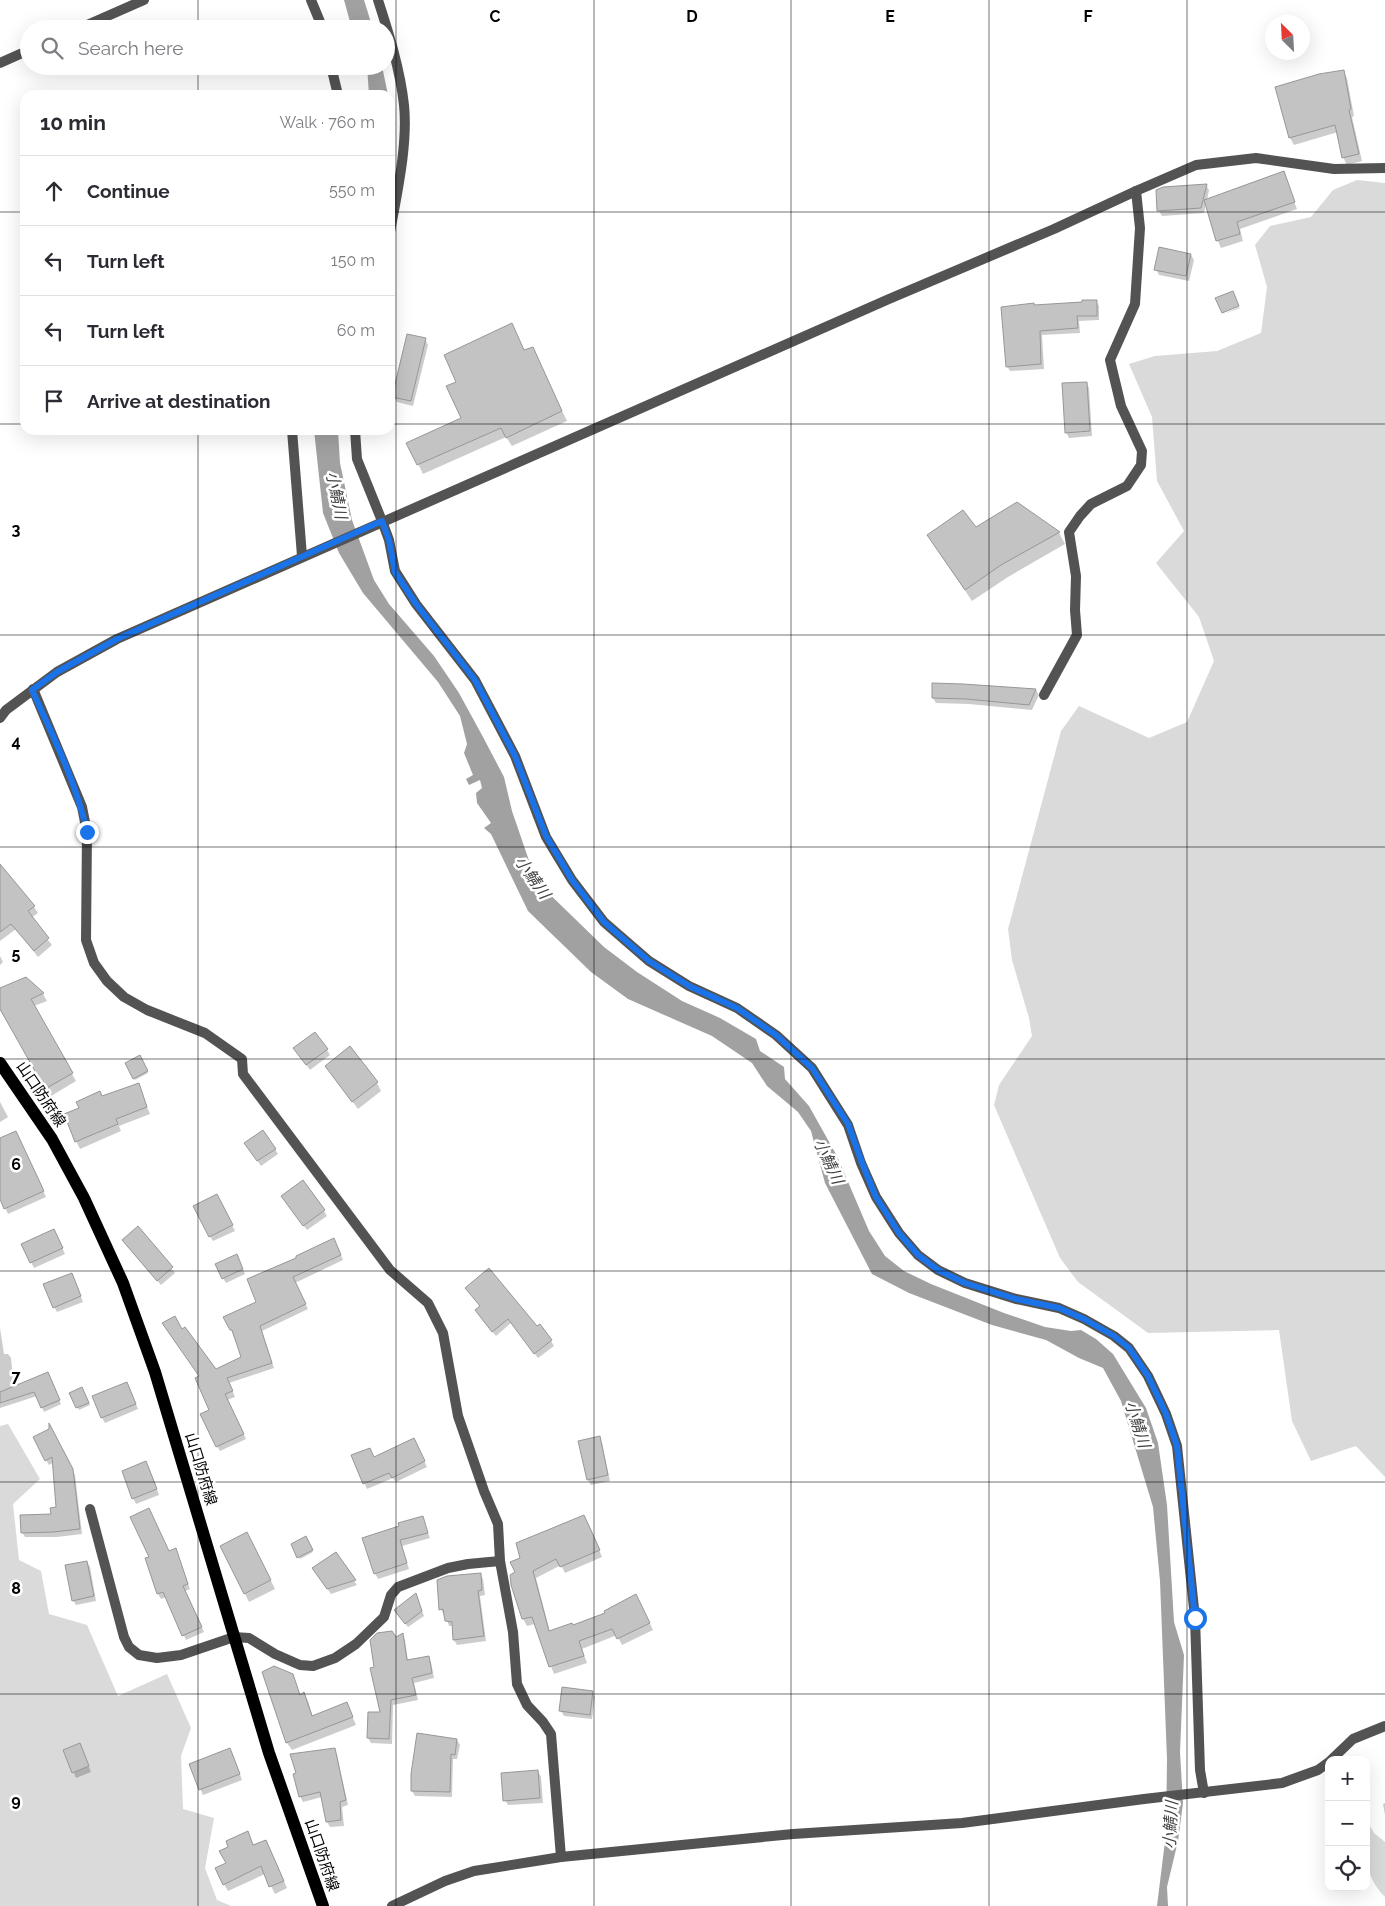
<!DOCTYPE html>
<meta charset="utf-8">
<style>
body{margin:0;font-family:Raleway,"Noto Sans JP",sans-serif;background:#f2f2f3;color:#2b2b33}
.controls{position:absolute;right:15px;bottom:15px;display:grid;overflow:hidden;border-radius:10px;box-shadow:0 5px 20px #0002}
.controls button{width:45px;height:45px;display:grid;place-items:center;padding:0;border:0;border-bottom:1px solid #e1e1e2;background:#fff;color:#2b2b33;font:25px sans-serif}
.compass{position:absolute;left:1265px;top:15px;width:45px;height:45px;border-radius:50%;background:#fff;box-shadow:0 5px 20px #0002;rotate:336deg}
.stop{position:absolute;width:15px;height:15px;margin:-11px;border:4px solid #1a73e8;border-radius:50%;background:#fff}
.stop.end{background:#1a73e8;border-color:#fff;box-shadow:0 1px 5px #0008}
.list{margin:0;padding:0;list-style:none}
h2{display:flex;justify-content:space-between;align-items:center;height:65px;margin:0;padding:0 20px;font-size:21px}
h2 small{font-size:16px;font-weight:400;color:#7c7c81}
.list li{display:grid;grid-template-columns:32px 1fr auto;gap:15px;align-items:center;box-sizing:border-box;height:70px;padding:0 20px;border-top:1px solid #e1e1e2}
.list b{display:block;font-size:19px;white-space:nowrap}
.list em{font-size:16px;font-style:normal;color:#7c7c81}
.icon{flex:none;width:28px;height:28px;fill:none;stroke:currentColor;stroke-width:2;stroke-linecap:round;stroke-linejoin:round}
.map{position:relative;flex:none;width:1385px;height:1906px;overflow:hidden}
.search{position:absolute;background:#fff;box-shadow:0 5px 20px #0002;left:20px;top:20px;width:375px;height:55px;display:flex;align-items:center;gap:12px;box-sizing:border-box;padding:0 18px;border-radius:28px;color:#7c7c81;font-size:19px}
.panel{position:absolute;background:#fff;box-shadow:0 5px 20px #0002;left:20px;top:90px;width:375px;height:345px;border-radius:15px}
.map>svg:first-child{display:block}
.green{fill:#dadada}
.water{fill:#a1a1a1}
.shadow{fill:#0003}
.building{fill:#c3c3c3;stroke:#979797}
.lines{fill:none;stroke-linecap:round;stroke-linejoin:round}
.lane{stroke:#535353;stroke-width:10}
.street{stroke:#535353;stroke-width:10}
.primary{stroke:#000;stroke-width:12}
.route{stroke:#1a73e8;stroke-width:6}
.grid{fill:none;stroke:#000;stroke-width:1;stroke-opacity:0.55}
.labels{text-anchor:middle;stroke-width:5;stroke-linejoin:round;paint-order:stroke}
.street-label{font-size:15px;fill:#000;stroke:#fff}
.water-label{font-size:16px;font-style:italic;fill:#424242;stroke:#fff}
.grid-label{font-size:16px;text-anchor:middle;font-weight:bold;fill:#000;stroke:#fff;stroke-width:5;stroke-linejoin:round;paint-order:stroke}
</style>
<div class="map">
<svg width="1385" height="1906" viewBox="0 0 1385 1906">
<rect width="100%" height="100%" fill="#fff"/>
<g class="green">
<polygon points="1357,180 1385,183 1385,1477 1356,1446 1311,1461 1292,1421 1279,1330 1148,1333 1078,1282 1060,1258 994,1105 999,1085 1032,1036 1029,1018 1012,960 1008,929 1061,731 1079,706 1149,738 1187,722 1214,661 1199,617 1156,563 1184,531 1157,481 1152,417 1129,364 1155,356 1217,351 1261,333 1267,287 1255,245 1270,226 1311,217 1333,190"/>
<polygon points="8,1424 40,1479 13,1504 19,1560 41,1571 49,1614 87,1625 118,1696 167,1674 191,1728 181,1756 183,1809 214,1818 205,1868 217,1900 231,1906 0,1906 0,1426"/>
<path d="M1366 1819 1374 1833 1385 1842V1897C1362 1874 1366 1849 1366 1819Z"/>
</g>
<g class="water">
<polygon points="344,0 364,0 373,29 352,29"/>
<polygon points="367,66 382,66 388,95 369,95"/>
<polygon points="314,430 338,430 340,463 352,520 374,580 389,604 434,656 459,693 483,737 504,777 512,811 536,881 604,947 637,972 682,1001 720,1018 756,1039 760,1051 784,1067 785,1079 809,1106 837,1156 869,1231 885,1256 904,1271 931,1284 1004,1313 1045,1327 1071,1331 1081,1330 1096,1339 1113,1354 1146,1408 1158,1443 1167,1505 1174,1622 1184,1655 1180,1752 1183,1803 1178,1841 1167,1887 1168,1906 1157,1906 1166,1833 1167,1759 1160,1581 1153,1507 1121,1401 1103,1368 1079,1358 1046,1340 992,1325 909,1293 872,1274 825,1183 811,1131 798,1112 767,1086 752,1063 712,1036 628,999 591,972 528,911 491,834 484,828 491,823 477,803 476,793 482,788 480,780 469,785 466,779 473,775 464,753 467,744 460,716 438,682 363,593 339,553 323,513"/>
</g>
<g class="shadow">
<polygon points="1343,71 1347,78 1354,116 1352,117 1362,161 1347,165 1343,157 1338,132 1294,145 1290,138"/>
<polygon points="1283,173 1297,209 1240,229 1243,241 1221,248 1218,241 1206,203 1204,213 1162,216 1159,211 1157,191 1206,185 1209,190 1207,200"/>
<polygon points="1191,255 1194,260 1189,281 1159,275 1156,269"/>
<polygon points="1096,301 1099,306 1099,320 1079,321 1080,333 1042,335 1044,369 1010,371 1007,366 1034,306"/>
<polygon points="1239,307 1240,308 1224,314"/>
<polygon points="425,339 428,345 413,406 397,402 394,396"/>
<polygon points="537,358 567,421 512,446 506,437 423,474 408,443 462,419"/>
<polygon points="1086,383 1089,388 1092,436 1069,438 1066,432"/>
<polygon points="1017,503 1059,533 1065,544 1008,577 972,601 935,546 975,528"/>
<polygon points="933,684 1036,690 1039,695 1032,710 969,704 936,703 933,698"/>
<polygon points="0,866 34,907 38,913 31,918 52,945 38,957 16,929 0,941"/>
<polygon points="0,956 3,962 0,965"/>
<polygon points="26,979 43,994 47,1001 34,1006 76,1081 51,1096 0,1010 0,990"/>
<polygon points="327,1050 330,1055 310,1070 298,1053"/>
<polygon points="140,1057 148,1073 135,1080 126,1064"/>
<polygon points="326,1066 377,1083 381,1091 358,1109"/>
<polygon points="138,1085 150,1114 119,1126 121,1131 80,1149 76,1141 102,1098"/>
<polygon points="0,1102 8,1117 0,1122"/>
<polygon points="18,1137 46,1197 8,1214 0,1196 0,1139"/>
<polygon points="249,1149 275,1149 278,1154 261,1166"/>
<polygon points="220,1201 235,1231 213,1241 210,1236"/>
<polygon points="286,1202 324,1211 327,1216 307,1230"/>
<polygon points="138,1228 175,1273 161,1285 127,1245"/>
<polygon points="57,1236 65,1254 34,1268 31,1262"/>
<polygon points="337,1245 343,1260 295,1283 308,1309 262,1331 274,1368 229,1383 235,1397 227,1400 246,1439 220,1451 217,1446 211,1411 200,1377 182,1331 215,1370 243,1358 231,1330 257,1302"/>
<polygon points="239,1261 245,1274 226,1283 223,1278"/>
<polygon points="74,1280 83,1302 57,1312 54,1307"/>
<polygon points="481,1307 536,1328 551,1341 554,1346 538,1358 511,1323 496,1336 476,1311"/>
<polygon points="0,1328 4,1354 8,1354 11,1358 14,1388 50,1378 61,1404 44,1412 37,1396 0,1408"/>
<polygon points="127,1383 138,1409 105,1423 102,1418"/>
<polygon points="82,1388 90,1405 79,1410 71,1393"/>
<polygon points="51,1427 75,1475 82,1534 57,1537 25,1537 22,1532 53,1515 57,1508 54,1462 49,1465 46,1460"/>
<polygon points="599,1438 602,1443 610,1481 591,1485 588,1480 580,1442"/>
<polygon points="417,1445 427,1467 396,1482 393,1478 367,1489 353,1456 374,1459"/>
<polygon points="149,1468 159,1495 136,1504 133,1498"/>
<polygon points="422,1517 430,1538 402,1546 409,1569 378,1579 375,1573 401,1527"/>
<polygon points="588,1523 602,1557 565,1573 561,1565 536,1578 550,1632 573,1626 640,1603 653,1630 622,1645 617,1635 582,1649 587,1663 554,1674 535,1624 527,1626 523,1619 513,1585"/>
<polygon points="306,1538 313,1552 300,1559 292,1545"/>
<polygon points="252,1542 275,1589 249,1602 245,1594"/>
<polygon points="176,1550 190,1589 185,1591 204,1632 186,1640 166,1597 161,1599 158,1594 169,1552"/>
<polygon points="335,1553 357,1585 331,1594 317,1574"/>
<polygon points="87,1562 90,1567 96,1601 76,1605 73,1600"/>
<polygon points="480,1574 483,1579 485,1595 480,1596 486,1641 457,1645 454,1640 453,1626 449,1626 445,1614 444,1615 441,1609"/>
<polygon points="416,1594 424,1616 408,1627 398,1614"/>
<polygon points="402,1635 405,1640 408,1661 428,1657 431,1662 434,1678 414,1683 418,1700 393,1705 392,1744 371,1743 368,1738 382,1714 376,1668 396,1638"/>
<polygon points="264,1672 292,1675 301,1696 304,1694 308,1701 313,1717 350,1711 356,1725 292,1750 287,1743"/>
<polygon points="592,1692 595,1697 592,1719 564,1716 561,1711"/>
<polygon points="457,1740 460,1745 457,1759 453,1759 452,1797 415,1796 412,1791"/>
<polygon points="82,1750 91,1772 76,1778 65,1751"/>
<polygon points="334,1750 337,1755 348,1805 342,1807 344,1826 330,1827 327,1822 322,1797 303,1802 300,1796 298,1774"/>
<polygon points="233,1755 242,1780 203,1795 190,1765"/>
<polygon points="538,1771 541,1777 543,1803 508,1805 505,1800"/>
<polygon points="1385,1803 1385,1815 1383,1804"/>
<polygon points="247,1833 254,1846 270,1849 287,1888 275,1894 265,1874 228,1891 224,1884 230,1847"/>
</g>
<g class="building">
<polygon points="1344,70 1351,109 1349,110 1359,154 1342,158 1335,125 1289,138 1275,87 1319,74"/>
<polygon points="1284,171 1295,202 1237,222 1240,234 1216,241 1204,200"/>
<polygon points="1207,184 1201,208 1157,211 1156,190 1163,187"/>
<polygon points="1159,247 1191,254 1186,276 1154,270"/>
<polygon points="1233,291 1239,306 1222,313 1215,298"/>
<polygon points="1082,300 1097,300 1097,316 1077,316 1078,328 1040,331 1041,364 1006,367 1001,307 1034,303 1034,305 1082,302"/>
<polygon points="512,323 524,350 533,347 562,411 506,438 501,428 417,465 406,443 461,418 446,386 456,382 444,355"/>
<polygon points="407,334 426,338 411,401 392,397"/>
<polygon points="1087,382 1090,431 1065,433 1062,383"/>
<polygon points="1017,502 1060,532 1001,565 965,590 927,535 963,510 976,527"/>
<polygon points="932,683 963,684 1036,689 1029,705 966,699 932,698"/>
<polygon points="0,864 35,906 28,911 49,938 34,951 11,924 0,932"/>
<polygon points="26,977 44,993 31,999 73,1073 45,1089 0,1009 0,988"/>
<polygon points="315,1032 328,1049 306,1065 293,1048"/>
<polygon points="350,1046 378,1082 352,1102 325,1066"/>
<polygon points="140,1055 148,1071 133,1079 125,1063"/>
<polygon points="139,1083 147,1107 116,1119 118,1124 75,1142 64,1114 79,1108 76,1102 100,1091 102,1096"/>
<polygon points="263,1130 276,1149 257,1161 244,1143"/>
<polygon points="16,1131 44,1191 4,1209 0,1199 0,1138"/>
<polygon points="303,1180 325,1210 303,1226 281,1196"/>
<polygon points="217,1194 233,1225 209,1237 193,1206"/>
<polygon points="138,1226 173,1267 157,1281 122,1240"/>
<polygon points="54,1229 63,1248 30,1263 21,1244"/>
<polygon points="334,1238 341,1255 293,1277 306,1304 260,1326 272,1363 227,1378 233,1391 225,1394 244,1434 216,1447 200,1414 209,1410 195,1378 199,1376 162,1323 175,1316 182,1329 185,1327 216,1369 241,1357 232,1330 230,1330 223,1317 256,1302 247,1279 296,1258 296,1256"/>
<polygon points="237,1254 243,1269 222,1279 215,1264"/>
<polygon points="489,1268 537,1326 540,1324 552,1340 534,1354 508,1319 492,1332 475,1310 480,1306 465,1288"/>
<polygon points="72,1273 81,1296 53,1308 43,1284"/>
<polygon points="48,1372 60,1400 41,1408 34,1392 0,1403 0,1392"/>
<polygon points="127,1382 136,1404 101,1418 92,1396"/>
<polygon points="82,1387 89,1403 76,1408 69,1393"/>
<polygon points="49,1423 73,1469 80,1529 53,1532 21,1533 20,1515 51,1514 50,1508 56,1507 52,1457 45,1461 33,1437 49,1429"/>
<polygon points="600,1436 608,1475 587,1480 578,1441"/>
<polygon points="414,1438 425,1461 392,1478 389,1473 363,1484 351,1455 370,1448 374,1457"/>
<polygon points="146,1461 157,1489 132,1499 122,1471"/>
<polygon points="149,1508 169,1551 176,1548 188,1584 183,1586 202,1627 182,1636 163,1592 157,1594 145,1558 149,1557 130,1517"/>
<polygon points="584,1515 600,1550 560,1567 556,1559 533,1571 549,1631 572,1623 573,1625 605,1613 604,1611 636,1594 650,1623 617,1639 612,1629 579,1641 584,1656 549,1667 532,1617 522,1619 511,1585 510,1575 515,1572 510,1562 520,1558 516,1543"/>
<polygon points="423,1516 428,1533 400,1540 407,1563 374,1574 362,1538 399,1526 398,1523"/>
<polygon points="247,1532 271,1580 244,1594 220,1546"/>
<polygon points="306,1536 313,1550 297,1558 291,1544"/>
<polygon points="336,1552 356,1580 327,1589 312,1568"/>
<polygon points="87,1561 94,1596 72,1601 65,1565"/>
<polygon points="481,1573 482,1590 478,1591 484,1636 453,1640 452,1622 445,1621 443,1609 439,1610 437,1580 447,1576"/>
<polygon points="416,1593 422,1611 405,1624 394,1610"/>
<polygon points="392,1631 396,1637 403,1633 407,1660 429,1656 432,1673 412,1678 416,1695 391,1700 389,1739 367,1738 368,1712 380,1712 370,1668 374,1667 370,1640 377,1633"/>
<polygon points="274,1666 293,1674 300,1695 304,1692 312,1716 347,1702 353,1717 286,1743 262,1672"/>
<polygon points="562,1687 593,1691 590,1715 559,1711"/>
<polygon points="417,1733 457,1739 455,1755 451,1754 450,1792 411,1791 411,1774"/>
<polygon points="80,1743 89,1766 72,1773 63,1750"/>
<polygon points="230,1748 240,1774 199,1790 189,1764"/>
<polygon points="335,1748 346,1800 340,1802 341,1820 326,1822 320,1792 299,1797 293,1774 296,1773 290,1754"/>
<polygon points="538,1770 540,1798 503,1801 501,1773"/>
<polygon points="248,1831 253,1845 266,1840 284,1881 269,1887 261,1866 223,1885 215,1868 226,1863 219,1851 228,1847 226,1841"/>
</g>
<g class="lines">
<polyline class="lane" points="382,521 389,540 395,571 416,604 475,680 515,756 546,837 572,880 604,922 649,961 689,986 737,1008 776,1035 812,1068 848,1125 861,1163 876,1197 899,1233 918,1255 938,1270 965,1283 1016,1299 1059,1308 1084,1319 1114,1336 1129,1348 1148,1376 1166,1414 1177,1446 1195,1618 1200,1770 1204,1793"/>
<g class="street">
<polyline points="311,0 323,29"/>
<path d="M378 0C389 34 400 69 404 105 408 144 397 193 390 232"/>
<polyline points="78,29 144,0"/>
<polyline points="0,63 29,50"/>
<polyline points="331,66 338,95"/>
<polyline points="292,430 302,556"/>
<polyline points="355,430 357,459 382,521"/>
<polyline points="33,689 82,807 87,832 86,940 94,963 107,981 124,997 147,1010 205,1033 242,1059 243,1074 390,1270 428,1303 443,1333 458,1416 484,1491 498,1524 500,1561 513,1632 517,1684 527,1705 543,1722 551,1734 561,1857"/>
<polyline points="1044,695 1077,635 1075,610 1076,576 1069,532 1080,516 1091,504 1127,486 1141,465 1142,451 1121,406 1110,360 1135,304 1140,228 1136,191"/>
<polyline points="0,718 6,710 57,672 117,639 889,299 1054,229 1136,191 1196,165 1256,158 1334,169 1385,168"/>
<polyline points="90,1509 124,1637 129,1647 139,1655 157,1658 181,1655 234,1637 249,1638 275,1654 300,1665 313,1666 335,1658 356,1644 384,1617 391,1595 398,1587 448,1568 468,1564 500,1561"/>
<polyline points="1331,1760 1353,1739 1385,1726"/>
<polyline points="392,1906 445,1881 474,1871 561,1857 793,1834 962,1823 1144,1799 1282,1783 1318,1770 1329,1762"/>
</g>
<polyline class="primary" points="0,1063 52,1139 84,1198 123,1283 155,1372 269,1753 323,1906"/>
</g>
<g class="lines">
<path class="route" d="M87 832C76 782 53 736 32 690L57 672 117 639 382 521 389 540 395 572 416 604 475 680 515 756 546 836 572 880 604 922 649 961 689 986 737 1008 776 1035 812 1068 848 1124 862 1163 876 1197 899 1233 918 1255 938 1270 965 1283 1016 1299 1059 1308 1084 1319 1114 1336 1129 1348 1148 1376 1166 1414 1177 1446 1195 1618"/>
</g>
<path class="grid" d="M198 0V29M396 0V1906M594 0V1906M791 0V1906M989 0V1906M1187 0V1906M198 66V95M0 212H25M390 212H1385M0 424H25M390 424H1385M198 430V1906M0 635H1385M0 847H1385M0 1059H1385M0 1271H1385M0 1482H1385M0 1694H1385"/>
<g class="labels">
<g class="street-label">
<text transform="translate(41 1094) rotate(56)" y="5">山口防府線</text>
<text transform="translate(201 1469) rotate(73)" y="5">山口防府線</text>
<text transform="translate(322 1855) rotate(71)" y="5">山口防府線</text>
</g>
<g class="water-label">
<text transform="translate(337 495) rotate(78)" y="6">小鯖川</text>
<text transform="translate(533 877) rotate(55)" y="6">小鯖川</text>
<text transform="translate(829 1161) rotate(65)" y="6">小鯖川</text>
<text transform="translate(1138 1424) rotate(72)" y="6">小鯖川</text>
<text transform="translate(1170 1825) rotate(-87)" y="6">小鯖川</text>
</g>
</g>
<g class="grid-label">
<text x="495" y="22">C</text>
<text x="692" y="22">D</text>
<text x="890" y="22">E</text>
<text x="1088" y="22">F</text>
<text x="16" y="535">3</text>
<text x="16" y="747">4</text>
<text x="16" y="959">5</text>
<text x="16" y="1170">6</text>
<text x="16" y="1382">7</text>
<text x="16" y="1594">8</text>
<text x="16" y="1806">9</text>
</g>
</svg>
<div class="controls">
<button>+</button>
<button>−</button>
<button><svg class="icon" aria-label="locate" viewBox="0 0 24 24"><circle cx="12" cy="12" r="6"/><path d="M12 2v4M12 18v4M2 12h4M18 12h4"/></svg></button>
</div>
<svg class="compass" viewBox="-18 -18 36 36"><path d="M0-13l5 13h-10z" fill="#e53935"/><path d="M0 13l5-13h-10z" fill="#7c7c81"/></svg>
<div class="stop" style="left:1195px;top:1618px"></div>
<div class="stop end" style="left:87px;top:832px"></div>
<div class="search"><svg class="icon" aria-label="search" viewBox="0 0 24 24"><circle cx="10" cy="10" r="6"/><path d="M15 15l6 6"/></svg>Search here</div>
<section class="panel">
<h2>10 min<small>Walk · 760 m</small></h2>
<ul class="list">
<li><svg class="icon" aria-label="ahead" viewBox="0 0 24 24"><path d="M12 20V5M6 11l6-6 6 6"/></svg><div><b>Continue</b></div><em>550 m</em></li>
<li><svg class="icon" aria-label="left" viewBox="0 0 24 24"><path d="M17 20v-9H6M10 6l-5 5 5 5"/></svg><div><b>Turn left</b></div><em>150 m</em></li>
<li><svg class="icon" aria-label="left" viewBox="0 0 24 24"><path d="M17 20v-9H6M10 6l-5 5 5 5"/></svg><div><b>Turn left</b></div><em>60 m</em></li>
<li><svg class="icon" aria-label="arrive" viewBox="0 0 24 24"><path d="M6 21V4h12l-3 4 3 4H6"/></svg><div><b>Arrive at destination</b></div></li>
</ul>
</section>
</div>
